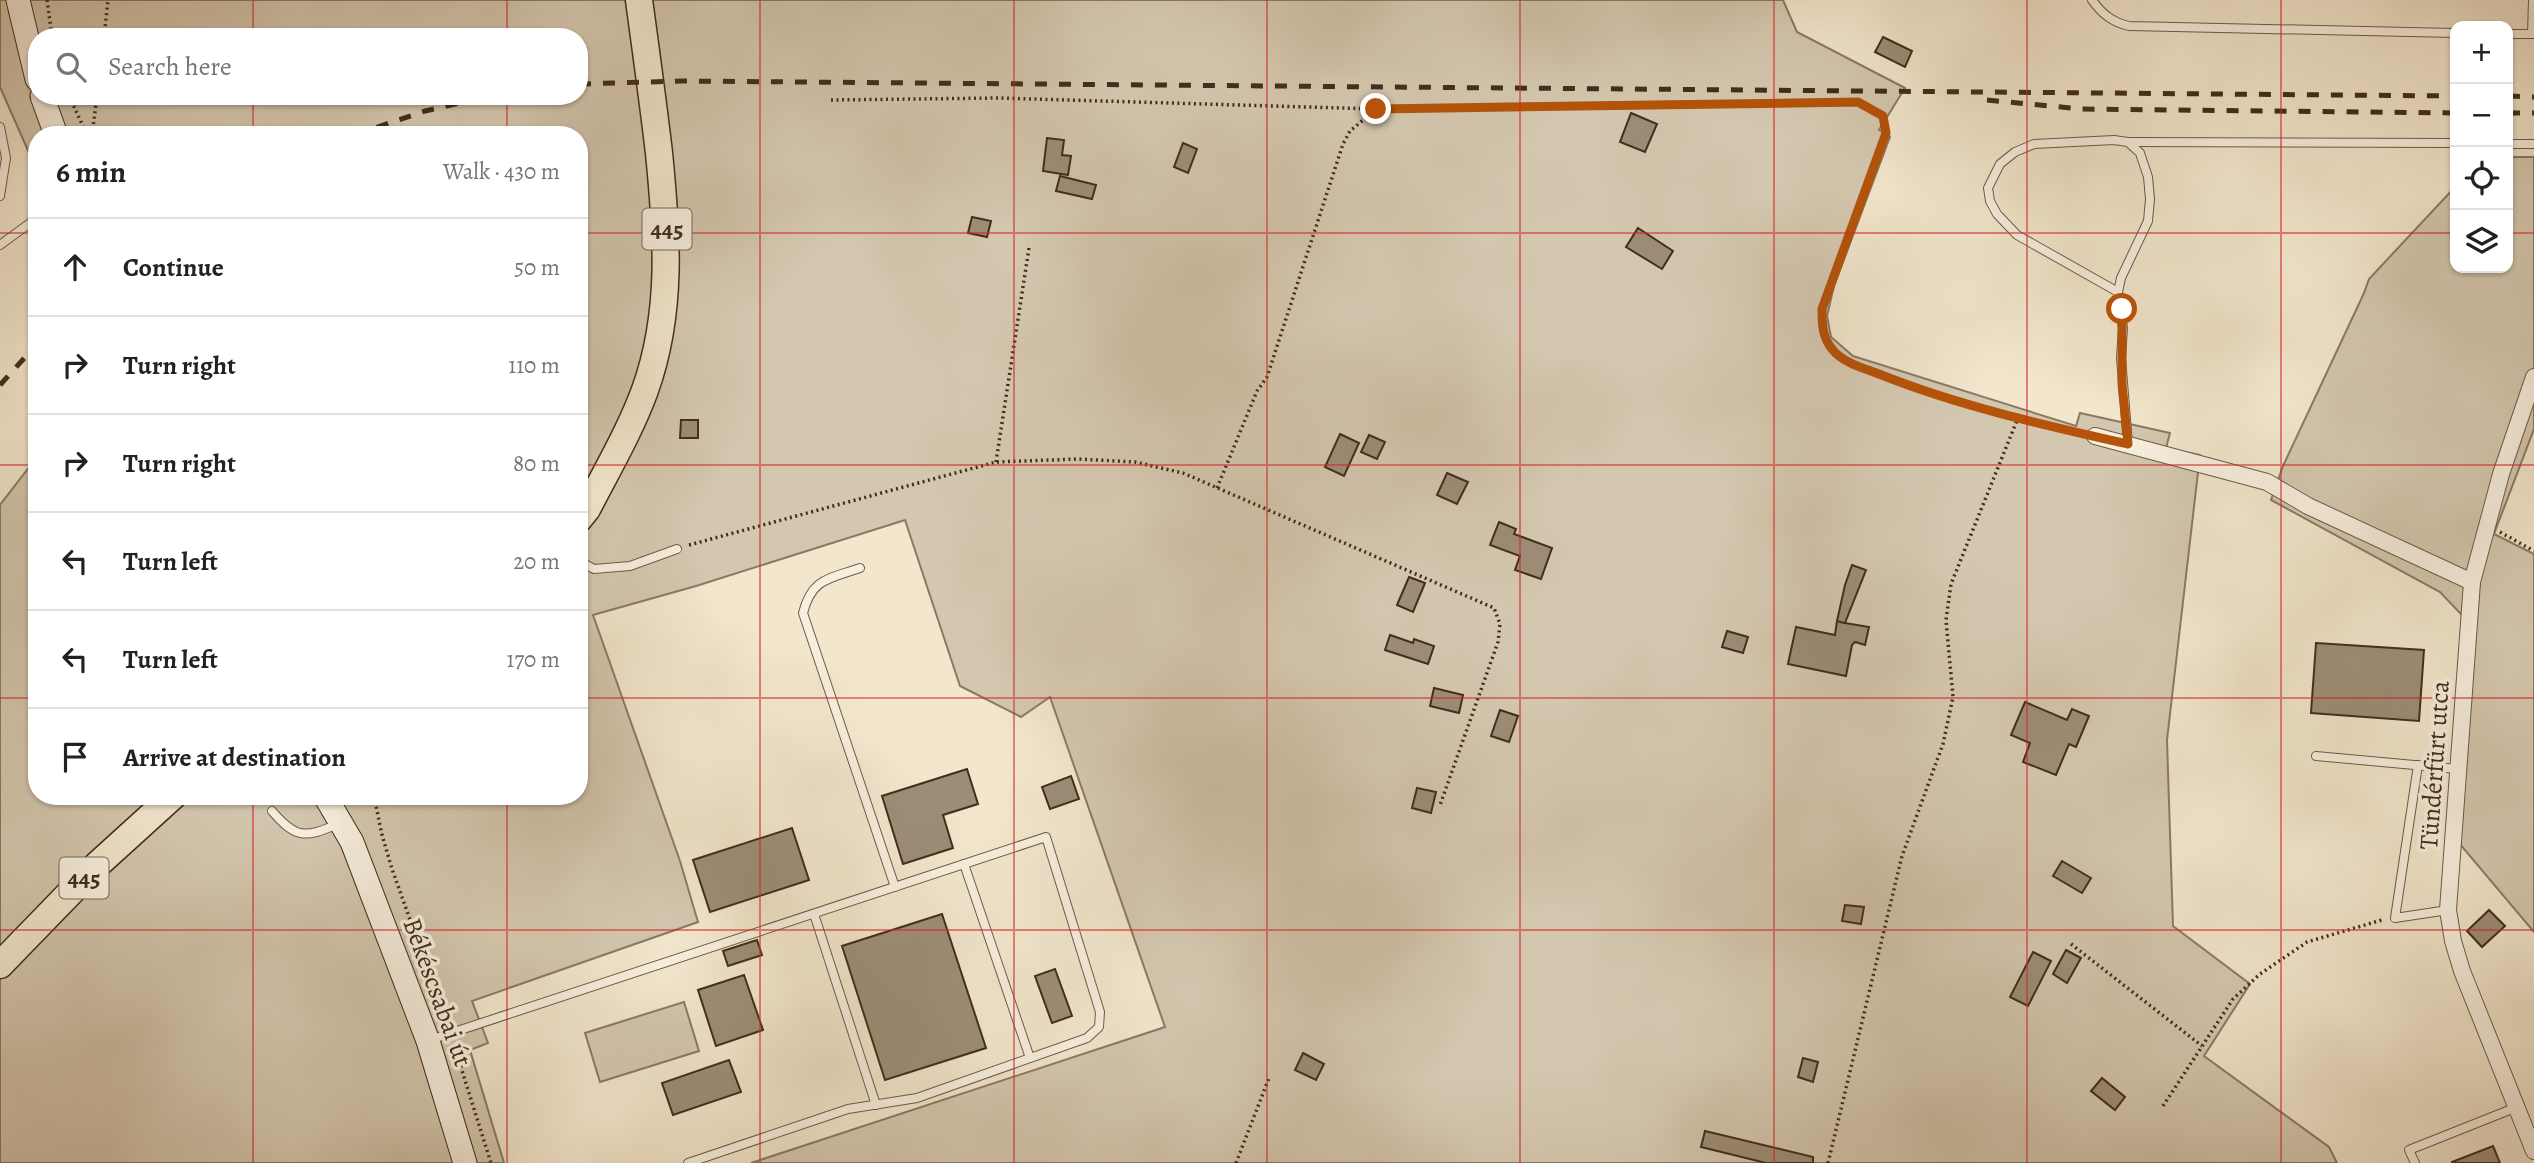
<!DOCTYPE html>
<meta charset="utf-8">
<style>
body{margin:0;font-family:Alegreya,serif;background:#f6f6f6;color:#222}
.controls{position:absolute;right:21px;top:21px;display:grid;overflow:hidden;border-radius:14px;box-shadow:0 2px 5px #0004}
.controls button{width:63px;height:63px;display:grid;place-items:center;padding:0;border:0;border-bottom:2px solid #e0e0e0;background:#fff;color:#222;font:35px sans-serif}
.stop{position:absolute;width:21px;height:21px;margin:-16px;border:5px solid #b45309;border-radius:50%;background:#fff}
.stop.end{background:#b45309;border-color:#fff;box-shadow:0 2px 7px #0008}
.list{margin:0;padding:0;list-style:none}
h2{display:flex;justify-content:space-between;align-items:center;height:91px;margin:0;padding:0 28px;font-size:30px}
h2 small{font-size:23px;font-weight:400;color:#767676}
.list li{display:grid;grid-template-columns:46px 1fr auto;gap:21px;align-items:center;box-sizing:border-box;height:98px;padding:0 28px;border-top:2px solid #e0e0e0}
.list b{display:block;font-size:26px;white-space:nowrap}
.list em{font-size:23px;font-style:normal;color:#767676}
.icon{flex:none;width:38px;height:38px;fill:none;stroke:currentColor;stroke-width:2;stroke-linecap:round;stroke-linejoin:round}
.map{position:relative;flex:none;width:2534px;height:1163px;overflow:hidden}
.search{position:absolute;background:#fff;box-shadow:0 2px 5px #0004;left:28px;top:28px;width:560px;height:77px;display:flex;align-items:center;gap:18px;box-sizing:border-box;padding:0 24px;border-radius:28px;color:#767676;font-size:26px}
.panel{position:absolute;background:#fff;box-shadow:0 2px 5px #0004;left:28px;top:126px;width:560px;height:679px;border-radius:28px}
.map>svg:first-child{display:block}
.green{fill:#d4c7af;stroke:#8a7a64;stroke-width:2;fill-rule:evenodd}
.building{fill:#9d8d77;stroke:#412d1a;stroke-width:2}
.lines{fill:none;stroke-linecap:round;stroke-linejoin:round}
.lane-casing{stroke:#6d5b47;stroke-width:10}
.street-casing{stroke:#6d5b47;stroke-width:18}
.secondary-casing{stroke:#412d1a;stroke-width:25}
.primary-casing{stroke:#412d1a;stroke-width:29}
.path{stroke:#412d1a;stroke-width:3.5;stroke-dasharray:2 3.5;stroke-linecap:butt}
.lane{stroke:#f7efde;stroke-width:8}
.street{stroke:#f7efde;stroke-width:16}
.secondary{stroke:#f7efde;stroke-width:23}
.primary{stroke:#f2e6cd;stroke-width:26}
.rail{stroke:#412d1a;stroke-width:5;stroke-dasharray:12 12;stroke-linecap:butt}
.route{stroke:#b45309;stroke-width:9}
.grid{fill:none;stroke:#d62828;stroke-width:2;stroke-opacity:0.55}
.labels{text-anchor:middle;stroke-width:7;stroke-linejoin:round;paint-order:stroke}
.shield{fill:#f7efde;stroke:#786755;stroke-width:2}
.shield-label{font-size:24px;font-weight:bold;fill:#412d1a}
.street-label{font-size:26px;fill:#412d1a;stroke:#f7efde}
</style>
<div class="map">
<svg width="2534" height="1163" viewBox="0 0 2534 1163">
<rect width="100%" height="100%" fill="#f2e6cd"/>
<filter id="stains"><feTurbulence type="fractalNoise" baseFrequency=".00286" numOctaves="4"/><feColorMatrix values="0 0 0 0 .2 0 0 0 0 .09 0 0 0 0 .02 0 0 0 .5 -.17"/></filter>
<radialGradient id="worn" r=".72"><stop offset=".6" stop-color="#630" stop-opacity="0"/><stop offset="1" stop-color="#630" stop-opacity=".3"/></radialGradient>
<g class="green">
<path d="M0 0H1783L1797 32 1905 88 1879 130 1890 137 1834 286 1827 316 1831 337 1853 356 2076 426 2080 413 2170 433 2166 448 2200 455 2167 740 2173 926 2250 984 2204 1056 2329 1147 2337 1163H751L1165 1027 1050 697 1021 717 960 686 905 520 696 586 593 615 680 861 698 922 472 1001 488 1043 470 1050 504 1163H0V505L37 457V796H579V135H37V171L0 87ZM37 37H579V96H37Z"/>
<polygon points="2508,157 2534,157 2534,429 2494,534 2534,554 2534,932 2448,830 2462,615 2440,592 2271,500 2283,466 2364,293 2369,279 2455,187 2455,268 2508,268"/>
<polygon points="684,1002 699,1051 600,1082 585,1033"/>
</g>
<g class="building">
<polygon points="1883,37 1912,51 1905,67 1875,52"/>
<polygon points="1631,113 1657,124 1645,152 1620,142"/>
<polygon points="1047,138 1064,140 1062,155 1071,156 1068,175 1043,171"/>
<polygon points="1183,143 1197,149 1188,173 1174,167"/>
<polygon points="1060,176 1096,185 1092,199 1056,191"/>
<polygon points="972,217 991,221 987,237 968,233"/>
<polygon points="1638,228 1673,251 1662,269 1626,247"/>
<polygon points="681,420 698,420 698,438 680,438"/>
<polygon points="1340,434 1359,443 1344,476 1325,467"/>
<polygon points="1369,435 1385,442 1377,459 1361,452"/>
<polygon points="1447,473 1468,482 1457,504 1437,495"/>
<polygon points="1499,522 1516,529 1514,534 1552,548 1541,579 1515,570 1520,556 1490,545"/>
<polygon points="1852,565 1866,570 1845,623 1869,627 1865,645 1855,642 1852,645 1846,676 1788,664 1796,627 1835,635 1837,621 1844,623 1837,621 1845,585"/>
<polygon points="1409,577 1425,583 1413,612 1397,605"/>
<polygon points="1727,631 1748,637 1743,653 1722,647"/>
<polygon points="1390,635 1413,643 1414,639 1434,646 1428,664 1385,650"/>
<polygon points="2316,643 2424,650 2419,721 2311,713"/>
<polygon points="1434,688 1463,695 1459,713 1430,706"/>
<polygon points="2025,702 2067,720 2072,709 2089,716 2076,747 2069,744 2056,775 2023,762 2030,743 2011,735"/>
<polygon points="1500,710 1518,716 1509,742 1491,736"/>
<polygon points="967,769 978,804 943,815 953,848 903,864 882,796"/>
<polygon points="1071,776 1079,799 1050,809 1042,787"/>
<polygon points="1417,788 1436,792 1431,813 1412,808"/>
<polygon points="792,828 809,880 710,912 693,860"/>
<polygon points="2062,861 2091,878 2082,893 2053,876"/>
<polygon points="1845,905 1864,907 1861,924 1842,921"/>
<polygon points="2489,910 2505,926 2482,947 2467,931"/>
<polygon points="942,914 986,1048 885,1080 842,946"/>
<polygon points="757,940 762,955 728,966 723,951"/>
<polygon points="2066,950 2081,958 2067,983 2053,974"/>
<polygon points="2033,952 2051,961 2028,1006 2010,997"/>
<polygon points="1055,969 1072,1016 1052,1023 1035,976"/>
<polygon points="744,975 763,1030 716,1046 698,990"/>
<polygon points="1303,1053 1324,1064 1316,1080 1295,1070"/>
<polygon points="1803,1058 1818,1062 1813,1082 1798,1077"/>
<polygon points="729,1060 741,1092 673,1115 662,1083"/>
<polygon points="2102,1078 2125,1097 2115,1110 2091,1091"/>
<polygon points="1705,1131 1813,1157 1813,1163 1766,1163 1701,1147"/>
<polygon points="2493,1146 2500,1163 2452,1163 2452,1162"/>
</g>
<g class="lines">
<defs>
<g id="lane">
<path d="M2092 0C2102 14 2112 22 2129 26L2455 33"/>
<polyline points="2508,34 2534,34"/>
<polyline points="2532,34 2533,0"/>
<polyline points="0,127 6,158 0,196"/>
<polyline points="2128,142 2455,143"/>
<polyline points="2508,144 2534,144"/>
<polyline points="0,245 37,218"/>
<polyline points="2118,292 2017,235 1997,214 1990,201 1988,188 2000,164 2015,152 2034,144 2114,140 2128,142 2140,153 2148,177 2150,199 2148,221 2121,278 2118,292 2123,328 2121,358 2128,444"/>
<polyline points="579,561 594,569 630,566 677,549"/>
<path d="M860 568C829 579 812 578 803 613L895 887"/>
<polyline points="2316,756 2458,769"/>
<polyline points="2418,765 2395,918 2448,910"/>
<path d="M272 811C296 839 305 838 338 824"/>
<polyline points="964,864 1030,1058"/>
<polyline points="814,914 876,1105"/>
<polyline points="430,1040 1046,837 1100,1012 1099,1027 1087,1038 917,1098 848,1109 688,1163"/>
<polyline points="2415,1163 2409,1150 2517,1107"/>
</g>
<g id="street">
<polyline points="2534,377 2501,474 2472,582 2448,910 2453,941 2462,971 2534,1151"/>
<polyline points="2095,436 2267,482 2308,506 2472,582"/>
</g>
<g id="secondary">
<polyline points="18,0 37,79"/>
<polyline points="42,96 56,135"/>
<polyline points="325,796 352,842 428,1041 465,1163"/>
</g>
<g id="primary">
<path d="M579 519 587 509C607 470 630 431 645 390 673 312 667 233 659 153 653 102 646 51 639 0"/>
<polyline points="0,965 97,865 173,796"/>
</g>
</defs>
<use href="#lane" class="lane-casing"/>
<use href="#street" class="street-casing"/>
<use href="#secondary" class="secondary-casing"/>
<use href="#primary" class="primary-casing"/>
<g class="path">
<polyline points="47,0 52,37"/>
<polyline points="104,37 108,0"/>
<polyline points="69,96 87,135"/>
<path d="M831 100 998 98 1376 109 1858 102 1883 116 1886 133 1822 309C1822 323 1822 337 1832 349 1843 363 1863 368 1879 374 1943 400 2012 417 2080 433"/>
<polyline points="92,135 97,96"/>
<polyline points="996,462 1029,248"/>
<polyline points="1217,488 1257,391 1267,377 1343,144 1350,131 1375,110"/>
<polyline points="2500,532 2534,551"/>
<polyline points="689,545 996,462 1078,459 1135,462 1183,473 1494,608 1500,624 1498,642 1440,805"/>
<polyline points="374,796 382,835 392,869 446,1021"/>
<polyline points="2071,944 2202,1046"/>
<polyline points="454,1045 491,1163"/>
<polyline points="2163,1106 2233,999 2260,974 2307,942 2382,920"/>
<polyline points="1236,1163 1269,1078"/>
<polyline points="1828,1163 1902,856 1943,744 1953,697 1946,620 1951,584 2018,418"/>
</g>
<use href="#lane" class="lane"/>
<use href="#street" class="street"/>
<use href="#secondary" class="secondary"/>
<use href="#primary" class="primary"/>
<g class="rail">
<polyline points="579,84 682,81 2455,96"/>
<polyline points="2508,96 2534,97"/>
<polyline points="1987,100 2081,109 2455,113"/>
<polyline points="2508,113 2534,113"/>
<polyline points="354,135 425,111 491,96"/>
<polyline points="0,385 37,344"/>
</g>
</g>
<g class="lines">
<path class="route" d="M1376 109 1858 102 1883 116 1886 133 1822 309C1822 323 1822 337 1832 349 1843 363 1863 368 1879 374 1959 406 2044 425 2128 444L2122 384V309"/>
</g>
<path class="grid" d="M253 0V37M507 0V37M760 0V1163M1014 0V1163M1267 0V1163M1520 0V1163M1774 0V1163M2027 0V1163M2281 0V1163M253 96V135M507 96V135M0 233H37M579 233H2455M2508 233H2534M0 465H37M579 465H2534M0 698H37M579 698H2534M253 796V1163M507 796V1163M0 930H2534"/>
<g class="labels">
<g class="shield">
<rect x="642.5" y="208.5" width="49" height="41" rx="5"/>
<rect x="59.5" y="857.5" width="49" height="41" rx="5"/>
</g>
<g class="shield-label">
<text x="667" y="237">445</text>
<text x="84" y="886">445</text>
</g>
<g class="street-label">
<text transform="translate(2434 765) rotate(-86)" y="9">Tündérfürt utca</text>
<text transform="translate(438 992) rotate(70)" y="9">Békéscsabai út</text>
</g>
</g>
<rect width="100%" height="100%" filter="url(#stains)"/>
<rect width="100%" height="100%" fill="url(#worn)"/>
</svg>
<div class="controls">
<button>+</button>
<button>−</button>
<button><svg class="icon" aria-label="locate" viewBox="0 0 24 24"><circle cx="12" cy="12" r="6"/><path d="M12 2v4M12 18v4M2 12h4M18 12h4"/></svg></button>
<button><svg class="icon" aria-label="layers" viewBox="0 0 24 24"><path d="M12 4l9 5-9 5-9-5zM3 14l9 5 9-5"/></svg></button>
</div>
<div class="stop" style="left:2122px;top:309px"></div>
<div class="stop end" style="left:1376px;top:109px"></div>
<div class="search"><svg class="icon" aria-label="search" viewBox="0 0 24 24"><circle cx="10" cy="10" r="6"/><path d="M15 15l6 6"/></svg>Search here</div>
<section class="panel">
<h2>6 min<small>Walk · 430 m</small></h2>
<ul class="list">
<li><svg class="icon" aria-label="ahead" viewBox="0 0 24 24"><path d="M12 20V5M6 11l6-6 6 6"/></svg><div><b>Continue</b></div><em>50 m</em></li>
<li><svg class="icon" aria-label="right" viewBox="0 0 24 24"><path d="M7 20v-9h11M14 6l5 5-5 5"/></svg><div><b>Turn right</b></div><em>110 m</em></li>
<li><svg class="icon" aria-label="right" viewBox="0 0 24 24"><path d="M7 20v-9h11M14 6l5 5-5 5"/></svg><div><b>Turn right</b></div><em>80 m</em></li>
<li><svg class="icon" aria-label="left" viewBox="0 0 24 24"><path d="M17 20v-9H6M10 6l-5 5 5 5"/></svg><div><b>Turn left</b></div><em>20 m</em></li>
<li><svg class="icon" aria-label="left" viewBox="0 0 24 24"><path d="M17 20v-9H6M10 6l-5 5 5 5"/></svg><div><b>Turn left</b></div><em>170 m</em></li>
<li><svg class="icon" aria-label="arrive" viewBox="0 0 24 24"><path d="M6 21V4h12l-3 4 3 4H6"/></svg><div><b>Arrive at destination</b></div></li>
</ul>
</section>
</div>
